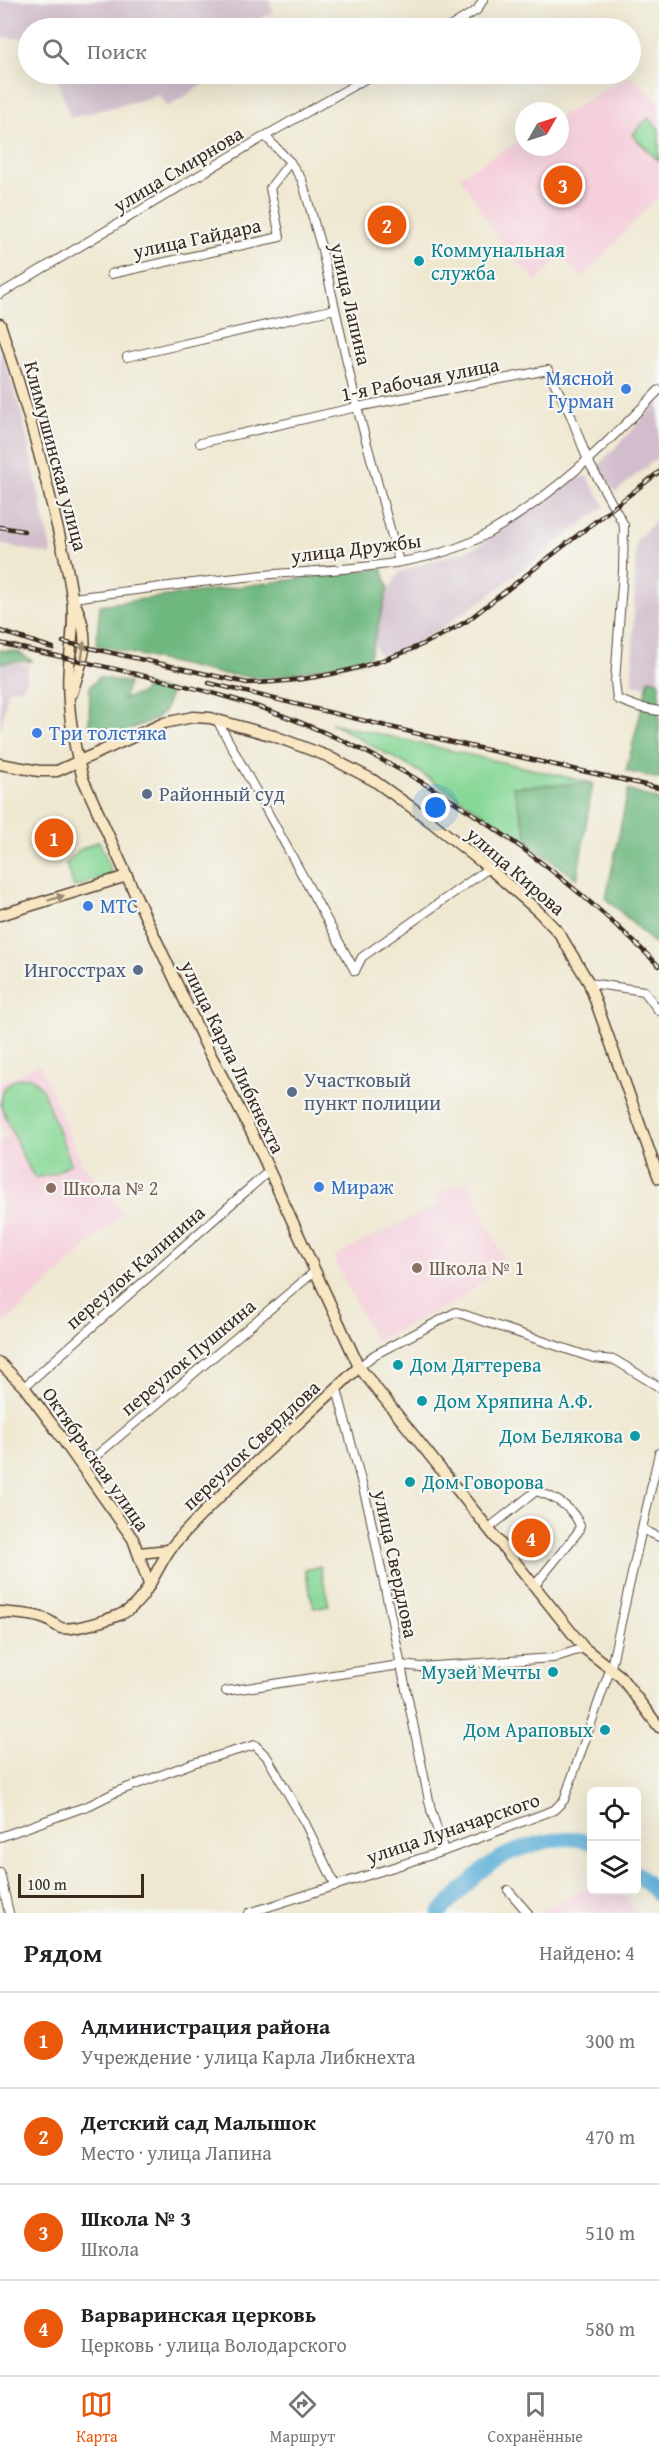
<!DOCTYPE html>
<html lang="ru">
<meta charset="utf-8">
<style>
body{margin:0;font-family:"Gentium Book Plus",serif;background:#f6f6f6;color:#202124}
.controls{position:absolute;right:18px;bottom:18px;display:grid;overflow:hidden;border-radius:9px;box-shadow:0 6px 24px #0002}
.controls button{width:54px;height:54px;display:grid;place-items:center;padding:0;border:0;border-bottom:2px solid #e0e0e0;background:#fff;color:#202124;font:30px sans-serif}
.compass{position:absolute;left:515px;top:102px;width:54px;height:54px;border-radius:50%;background:#fff;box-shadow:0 6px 24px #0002;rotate:51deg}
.scale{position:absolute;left:18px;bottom:15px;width:126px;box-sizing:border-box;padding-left:6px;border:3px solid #3b2a1e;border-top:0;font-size:16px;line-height:21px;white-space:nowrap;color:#3b2a1e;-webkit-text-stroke:4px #f6f6f2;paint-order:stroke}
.you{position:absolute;left:436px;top:808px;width:21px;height:21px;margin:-15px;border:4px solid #fff;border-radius:50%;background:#1a73e8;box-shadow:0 0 0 9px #1a73e833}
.badge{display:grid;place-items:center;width:39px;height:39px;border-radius:50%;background:#ea580c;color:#fff;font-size:20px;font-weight:700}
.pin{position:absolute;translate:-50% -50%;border:3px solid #fff;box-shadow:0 2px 6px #0006}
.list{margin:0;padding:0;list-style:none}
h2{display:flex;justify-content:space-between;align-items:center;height:78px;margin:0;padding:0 24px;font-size:26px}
h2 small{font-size:20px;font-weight:400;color:#757577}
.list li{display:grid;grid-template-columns:39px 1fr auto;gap:18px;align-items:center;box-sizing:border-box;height:96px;padding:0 24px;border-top:2px solid #e0e0e0}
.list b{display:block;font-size:22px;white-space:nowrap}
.list p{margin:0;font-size:20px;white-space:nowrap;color:#757577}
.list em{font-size:20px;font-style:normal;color:#757577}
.icon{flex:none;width:33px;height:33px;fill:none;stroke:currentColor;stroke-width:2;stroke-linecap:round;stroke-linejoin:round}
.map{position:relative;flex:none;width:659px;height:1913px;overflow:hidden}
.search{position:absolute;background:#fff;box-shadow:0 6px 24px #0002;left:18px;right:18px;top:18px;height:66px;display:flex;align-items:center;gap:15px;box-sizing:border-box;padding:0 21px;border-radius:33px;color:#757577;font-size:22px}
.sheet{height:462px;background:#fff}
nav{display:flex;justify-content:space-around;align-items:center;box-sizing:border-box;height:84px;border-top:2px solid #e0e0e0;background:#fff;font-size:16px;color:#757577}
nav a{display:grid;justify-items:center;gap:3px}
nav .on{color:#ea580c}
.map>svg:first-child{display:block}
.built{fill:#f5cfdc}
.industrial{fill:#d1bdcc}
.green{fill:#88d898;stroke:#62815b;stroke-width:1.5}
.forest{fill:#6eb880;stroke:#54714f;stroke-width:1.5}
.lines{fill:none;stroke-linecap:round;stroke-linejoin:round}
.river{stroke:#5dafd8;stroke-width:15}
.street-casing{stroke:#564639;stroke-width:10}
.secondary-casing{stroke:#564639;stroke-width:13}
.street{stroke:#fff;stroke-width:8}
.secondary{stroke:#f9e7c3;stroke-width:10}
.rail-casing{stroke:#3b2a1e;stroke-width:4.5}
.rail{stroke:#f6f6f2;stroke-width:2;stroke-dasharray:7;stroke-linecap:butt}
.oneway{fill:#9a8870}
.culture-dot{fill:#0f9aa8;stroke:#f6f6f2;stroke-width:2}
.shop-dot{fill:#3f7fe0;stroke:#f6f6f2;stroke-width:2}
.service-dot{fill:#5c6f8a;stroke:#f6f6f2;stroke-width:2}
.education-dot{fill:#8d6e63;stroke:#f6f6f2;stroke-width:2}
.labels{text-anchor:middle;stroke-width:4.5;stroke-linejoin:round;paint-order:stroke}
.street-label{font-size:20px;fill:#3b2a1e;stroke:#f6f6f2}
.culture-label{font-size:20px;fill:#0d838f;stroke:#f6f6f2;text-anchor:start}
.shop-label{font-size:20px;fill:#366cbe;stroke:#f6f6f2;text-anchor:start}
.service-label{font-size:20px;fill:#4e5e75;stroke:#f6f6f2;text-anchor:start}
.education-label{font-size:20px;fill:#785e54;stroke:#f6f6f2;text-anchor:start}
</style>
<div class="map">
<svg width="659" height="1913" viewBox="0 0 659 1913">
<rect width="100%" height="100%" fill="#f6f6f2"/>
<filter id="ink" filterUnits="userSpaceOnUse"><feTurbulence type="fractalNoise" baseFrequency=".0167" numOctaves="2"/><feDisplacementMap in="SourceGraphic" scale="12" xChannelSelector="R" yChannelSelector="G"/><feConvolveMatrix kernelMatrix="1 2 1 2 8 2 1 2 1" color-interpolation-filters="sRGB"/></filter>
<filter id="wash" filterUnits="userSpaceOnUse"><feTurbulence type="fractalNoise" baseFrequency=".008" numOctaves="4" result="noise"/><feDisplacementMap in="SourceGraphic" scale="24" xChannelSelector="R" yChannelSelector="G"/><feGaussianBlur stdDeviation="1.35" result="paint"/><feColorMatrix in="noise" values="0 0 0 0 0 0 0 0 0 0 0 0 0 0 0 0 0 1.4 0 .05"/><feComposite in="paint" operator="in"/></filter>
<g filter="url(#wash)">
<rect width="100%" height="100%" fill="#efe8d1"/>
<g class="built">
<polygon points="630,75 659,102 659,195 582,278 560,257 537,281 507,252 460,176 524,138 524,147 560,147 560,116"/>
<polygon points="40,1065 82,1163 123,1213 0,1328 0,1140 8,1136 0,1120 0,1082"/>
<polygon points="467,1180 504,1259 487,1278 460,1300 375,1341 333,1257 439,1204 435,1195"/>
<polygon points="591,1886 592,1890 623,1891 638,1913 538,1913"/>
</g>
<g class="industrial">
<polygon points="0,0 270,0 273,12 243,28 28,28 28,38 3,38 0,21"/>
<polygon points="56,74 211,74 214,78 167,107 158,94 153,97 70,118"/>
<polygon points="0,344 22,415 52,555 0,544"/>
<polygon points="659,401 659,456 616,492 597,467"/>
<polygon points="576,477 587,477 605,506 484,599 424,640 381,659 367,630 399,572 477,547"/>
<polygon points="659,517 659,689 632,684 636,541"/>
<polygon points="0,663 29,664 24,687 8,690 0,733"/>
</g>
<g class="green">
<polygon points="648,118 659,129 659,161 632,135"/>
<polygon points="331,723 592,783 513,787 530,845 418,771"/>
<polygon points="99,841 111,870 107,877 74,887 66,864 79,850"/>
<polygon points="31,1077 41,1087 71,1163 54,1174 35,1178 25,1162 1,1105 3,1089 16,1079"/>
<polygon points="320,1566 329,1605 314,1608 305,1570"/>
</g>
<g class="forest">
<polygon points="382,568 388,588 369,659 269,678 221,674 96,645 100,605"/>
<polygon points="0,650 18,652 32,661 0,663"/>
<polygon points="99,677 129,683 123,699 143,693 146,686 171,691 165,710 155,719 113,736 89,724 90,687"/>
<polygon points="649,679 659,681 659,779 626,771"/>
<polygon points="593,783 577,879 530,845 513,787"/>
<polygon points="628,790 659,800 659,948 606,898"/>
</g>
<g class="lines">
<g class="river">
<polyline points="636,1873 659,1895"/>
<path d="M439 1913C477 1876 486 1856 541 1843 559 1838 574 1837 592 1843"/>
</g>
</g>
</g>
<g filter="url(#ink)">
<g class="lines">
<defs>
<g id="street">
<polyline points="448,28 477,10 483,0"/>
<polyline points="265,136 290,162 302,180 322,250 357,407 399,562"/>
<polyline points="111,274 280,237 270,188 290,162"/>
<polyline points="0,294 265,136 374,74"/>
<polyline points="127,357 335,309"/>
<polyline points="200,443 357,407 548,370 571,416 588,461 624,525 623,570 615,681 617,699 638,707 659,711"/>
<path d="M73 598C136 590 199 582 263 575 330 569 425 569 485 535 551 498 607 444 659 390"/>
<polyline points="217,720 355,971"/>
<polyline points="355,971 362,957 489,868"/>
<polyline points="589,983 644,991 659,1011"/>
<polyline points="359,1367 374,1355 456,1312 593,1358 615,1360 659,1387"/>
<polyline points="24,1387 269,1171"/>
<polyline points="337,1389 369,1511 431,1810 444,1851"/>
<polyline points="83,1467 314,1272"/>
<path d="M489 1528 536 1491C555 1497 573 1507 580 1526L578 1532 535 1585"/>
<polyline points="644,1530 659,1537"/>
<polyline points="226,1691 400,1665 420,1667 553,1658 584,1648"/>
<polyline points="0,1837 90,1805 116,1792 193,1763 255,1745 267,1757 305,1823 336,1886"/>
<polyline points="0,1873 9,1913"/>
<polyline points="508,1890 528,1913"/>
<polyline points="249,1913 444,1851 554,1810 564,1800 611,1667 659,1453"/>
</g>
<g id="secondary">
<path d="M0 324C21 387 39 449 54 513 60 541 69 569 72 598 75 621 71 643 69 666 66 703 73 743 83 779L145 916 206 1046 252 1133 359 1367 584 1648 620 1676 659 1727"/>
<path d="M72 693C84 654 92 640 74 601"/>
<polyline points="0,764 39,771 57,771 164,723 193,717 210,718 274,736 327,756 373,780 421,814 489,868 538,911 559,933 589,983 659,1178"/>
<polyline points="0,915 127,876"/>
<polyline points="0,1363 24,1387 51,1423 133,1539 149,1584"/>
<polyline points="139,1553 169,1550"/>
<path d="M0 1612C15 1614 31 1613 45 1619 51 1621 56 1626 61 1628 73 1631 107 1620 119 1615 148 1604 155 1566 174 1544 232 1480 297 1426 359 1367"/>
</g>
</defs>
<use href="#street" class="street-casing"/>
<use href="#secondary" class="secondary-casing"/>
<use href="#street" class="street"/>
<use href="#secondary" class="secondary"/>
<defs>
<g id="rail">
<polyline points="0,527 24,531"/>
<polyline points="0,631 53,648"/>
<path d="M63 642 247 683C325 682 400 661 467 621L659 472"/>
<path d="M0 643C72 660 145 674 216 694 381 739 539 846 659 966"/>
<polyline points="209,683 452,742 659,788"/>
</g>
</defs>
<use href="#rail" class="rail-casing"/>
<use href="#rail" class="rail"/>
</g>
<defs><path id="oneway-solid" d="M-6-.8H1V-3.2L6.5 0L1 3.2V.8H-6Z" transform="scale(1.5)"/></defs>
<g class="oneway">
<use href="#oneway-solid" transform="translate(83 650) rotate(-82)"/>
<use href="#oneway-solid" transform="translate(56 898) rotate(-17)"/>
</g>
</g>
<g class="culture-dot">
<circle cx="419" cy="261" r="6"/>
<circle cx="398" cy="1365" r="6"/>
<circle cx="422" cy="1401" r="6"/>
<circle cx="635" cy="1436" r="6"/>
<circle cx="410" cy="1482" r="6"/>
<circle cx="553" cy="1672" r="6"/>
<circle cx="605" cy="1730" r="6"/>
</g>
<g class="shop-dot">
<circle cx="626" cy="389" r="6"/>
<circle cx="37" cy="733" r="6"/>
<circle cx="88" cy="906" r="6"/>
<circle cx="319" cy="1187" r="6"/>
</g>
<g class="service-dot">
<circle cx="147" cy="794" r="6"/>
<circle cx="138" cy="970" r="6"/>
<circle cx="292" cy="1092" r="6"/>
</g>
<g class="education-dot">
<circle cx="51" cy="1188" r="6"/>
<circle cx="417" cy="1268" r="6"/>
</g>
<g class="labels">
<g class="street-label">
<text transform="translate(178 169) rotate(-31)" y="7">улица Смирнова</text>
<text transform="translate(197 238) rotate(-12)" y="7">улица Гайдара</text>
<text transform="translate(351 304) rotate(77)" y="7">улица Лапина</text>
<text transform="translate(420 379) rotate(-11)" y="7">1-я Рабочая улица</text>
<text transform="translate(56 456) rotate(75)" y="7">Климушинская улица</text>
<text transform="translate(356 548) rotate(-7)" y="7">улица Дружбы</text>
<text transform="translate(516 871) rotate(41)" y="7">улица Кирова</text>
<text transform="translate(233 1057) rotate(64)" y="7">улица Карла Либкнехта</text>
<text transform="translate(135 1267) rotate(-41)" y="7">переулок Калинина</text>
<text transform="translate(188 1357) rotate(-40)" y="7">переулок Пушкина</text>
<text transform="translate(251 1445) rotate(-43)" y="7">переулок Свердлова</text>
<text transform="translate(96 1459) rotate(55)" y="7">Октябрьская улица</text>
<text transform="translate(396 1564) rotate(78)" y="7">улица Свердлова</text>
<text transform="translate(453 1828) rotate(-19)" y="7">улица Луначарского</text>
</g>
<g class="culture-label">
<text x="431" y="257">Коммунальная<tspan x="431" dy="23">служба</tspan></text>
<text x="410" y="1372">Дом Дягтерева</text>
<text x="434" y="1408">Дом Хряпина А.Ф.</text>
<text x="623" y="1443" text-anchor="end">Дом Белякова</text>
<text x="422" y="1489">Дом Говорова</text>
<text x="541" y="1679" text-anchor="end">Музей Мечты</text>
<text x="593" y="1737" text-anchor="end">Дом Араповых</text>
</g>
<g class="shop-label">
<text x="614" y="385" text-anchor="end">Мясной<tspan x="614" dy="23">Гурман</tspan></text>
<text x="49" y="740">Три толстяка</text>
<text x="100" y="913">МТС</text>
<text x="331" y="1194">Мираж</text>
</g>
<g class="service-label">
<text x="159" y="801">Районный суд</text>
<text x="126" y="977" text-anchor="end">Ингосстрах</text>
<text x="304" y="1087">Участковый<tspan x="304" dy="23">пункт полиции</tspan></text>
</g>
<g class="education-label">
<text x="63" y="1195">Школа № 2</text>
<text x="429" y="1275">Школа № 1</text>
</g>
</g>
</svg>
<div class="controls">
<button><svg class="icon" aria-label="locate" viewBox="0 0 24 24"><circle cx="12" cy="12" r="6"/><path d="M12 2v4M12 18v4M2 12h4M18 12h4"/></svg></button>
<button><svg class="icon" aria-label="layers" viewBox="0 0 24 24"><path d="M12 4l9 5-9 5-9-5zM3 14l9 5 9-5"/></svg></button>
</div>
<svg class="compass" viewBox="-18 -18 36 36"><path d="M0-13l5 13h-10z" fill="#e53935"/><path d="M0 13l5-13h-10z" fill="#757577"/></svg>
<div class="scale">100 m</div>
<div class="you"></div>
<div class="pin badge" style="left:54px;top:838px">1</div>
<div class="pin badge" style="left:387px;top:225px">2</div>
<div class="pin badge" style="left:563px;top:185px">3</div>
<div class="pin badge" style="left:531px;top:1538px">4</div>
<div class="search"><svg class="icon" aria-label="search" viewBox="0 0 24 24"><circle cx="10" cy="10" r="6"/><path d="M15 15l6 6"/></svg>Поиск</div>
</div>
<section class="sheet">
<h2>Рядом<small>Найдено: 4</small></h2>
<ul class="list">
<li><span class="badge">1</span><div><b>Администрация района</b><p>Учреждение · улица Карла Либкнехта</p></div><em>300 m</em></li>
<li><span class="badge">2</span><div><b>Детский сад Малышок</b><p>Место · улица Лапина</p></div><em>470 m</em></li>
<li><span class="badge">3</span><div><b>Школа № 3</b><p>Школа</p></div><em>510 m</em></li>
<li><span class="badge">4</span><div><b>Варваринская церковь</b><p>Церковь · улица Володарского</p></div><em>580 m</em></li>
</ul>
</section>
<nav>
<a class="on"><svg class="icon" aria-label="map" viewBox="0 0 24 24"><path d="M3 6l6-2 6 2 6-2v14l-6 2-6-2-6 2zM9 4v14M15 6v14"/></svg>Карта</a>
<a><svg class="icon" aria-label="directions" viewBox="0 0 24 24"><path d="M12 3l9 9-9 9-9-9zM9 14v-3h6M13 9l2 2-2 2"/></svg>Маршрут</a>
<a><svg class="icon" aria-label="saved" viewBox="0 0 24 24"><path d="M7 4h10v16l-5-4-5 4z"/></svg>Сохранённые</a>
</nav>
